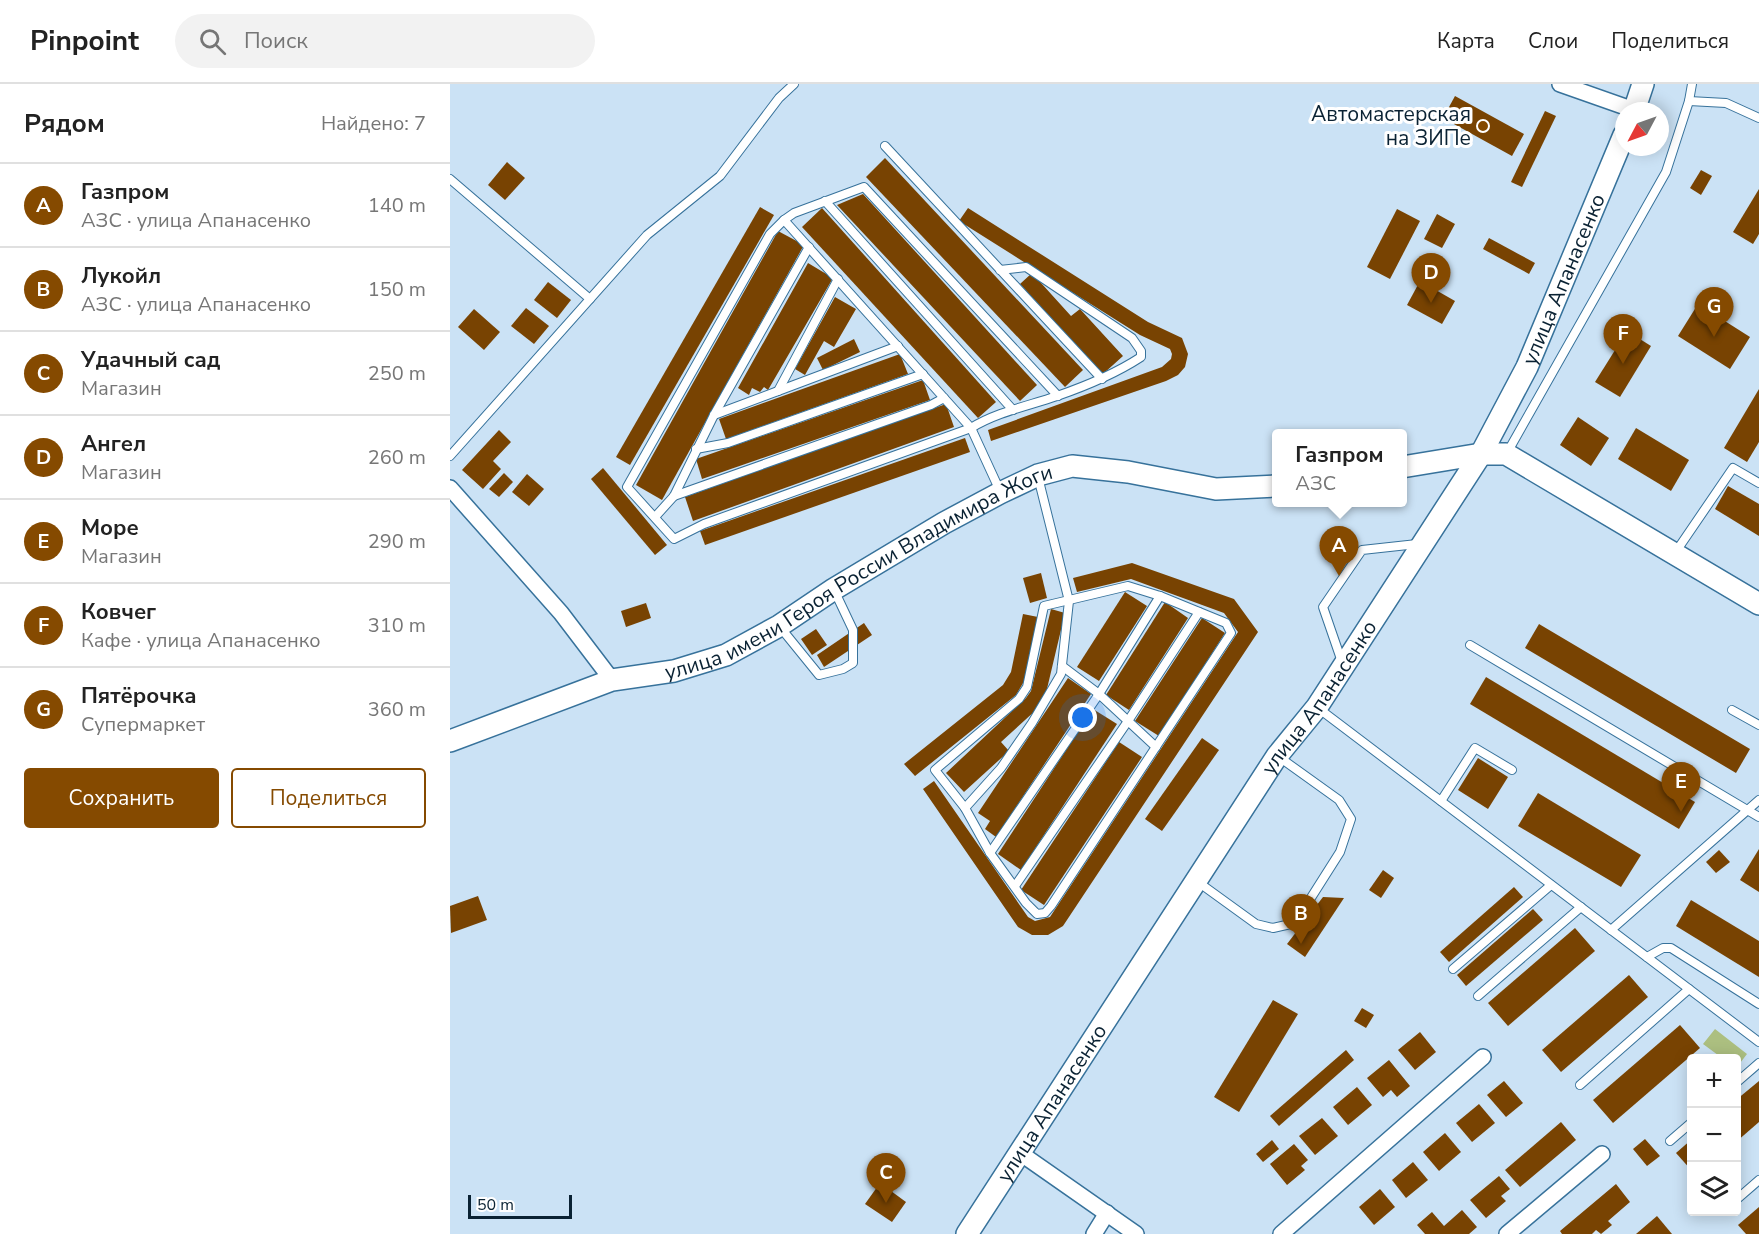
<!DOCTYPE html>
<html lang="ru">
<meta charset="utf-8">
<style>
body{margin:0;font-family:"Nunito Sans",sans-serif;background:#f2f2f2;color:#222}
.controls{position:absolute;right:18px;bottom:18px;display:grid;overflow:hidden;border-radius:6px;box-shadow:0 3px 15px #0003}
.controls button{width:54px;height:54px;display:grid;place-items:center;padding:0;border:0;border-bottom:2px solid #e0e0e0;background:#fff;color:#222;font:30px sans-serif}
.compass{position:absolute;left:1165px;top:18px;width:54px;height:54px;border-radius:50%;background:#fff;box-shadow:0 3px 15px #0003;rotate:229deg}
.scale{position:absolute;left:18px;bottom:15px;width:104px;box-sizing:border-box;padding-left:6px;border:3px solid #0a2233;border-top:0;font-size:16px;line-height:21px;white-space:nowrap;color:#0a2233;-webkit-text-stroke:4px #fff;paint-order:stroke}
.you{position:absolute;left:633px;top:634px;width:21px;height:21px;margin:-15px;border:4px solid #fff;border-radius:50%;background:#1a73e8;box-shadow:0 0 0 9px #1a73e833}
.badge{display:grid;place-items:center;width:39px;height:39px;border-radius:50%;background:#854a00;color:#fff;font-size:20px;font-weight:700}
.pin{position:absolute;translate:-50% -50px;filter:drop-shadow(0 2px 3px #0008)}
.pin::after{content:'';position:absolute;top:32px;width:21px;height:18px;background:inherit;clip-path:polygon(0 0,100% 0,50% 100%)}
.popup{position:absolute;left:822px;top:345px;width:135px;height:78px;box-sizing:border-box;display:grid;place-content:center;border-radius:6px;background:#fff;filter:drop-shadow(0 2px 4px #0005);font-size:20px;white-space:nowrap;color:#767676}
.popup b{font-size:22px;color:#222}
.popup::after{content:'';position:absolute;left:50%;top:100%;margin-left:-12px;border:12px solid transparent;border-top-color:#fff}
.list{margin:0;padding:0;list-style:none}
h2{display:flex;justify-content:space-between;align-items:center;height:78px;margin:0;padding:0 24px;font-size:26px}
h2 small{font-size:20px;font-weight:400;color:#767676}
.list li{display:grid;grid-template-columns:39px 1fr auto;gap:18px;align-items:center;box-sizing:border-box;height:84px;padding:0 24px;border-top:2px solid #e0e0e0}
.list b{display:block;font-size:22px;white-space:nowrap}
.list p{margin:0;font-size:20px;white-space:nowrap;color:#767676}
.list em{font-size:20px;font-style:normal;color:#767676}
.actions{display:flex;gap:12px;padding:18px 24px}
.actions a{flex:1;padding:14px 0;border:2px solid #854a00;border-radius:6px;text-align:center;font-size:21px;color:#854a00}
.actions .main{background:#854a00;color:#fff}
.icon{flex:none;width:33px;height:33px;fill:none;stroke:currentColor;stroke-width:2;stroke-linecap:round;stroke-linejoin:round}
.map{position:relative;flex:none;width:1309px;height:1150px;overflow:hidden}
header{display:flex;align-items:center;gap:36px;box-sizing:border-box;height:84px;padding:0 30px;background:#fff;border-bottom:2px solid #e0e0e0}
header strong{font-size:28px}
nav{display:flex;gap:33px;margin-inline-start:auto;font-size:21px}
.search{width:420px;height:54px;background:#f2f2f2;display:flex;align-items:center;gap:15px;box-sizing:border-box;padding:0 21px;border-radius:33px;color:#767676;font-size:22px}
main{display:flex}
aside{flex:1;background:#fff}
.map>svg:first-child{display:block}
.green{fill:#acbf80}
.building{fill:#784302}
.lines{fill:none;stroke-linecap:round;stroke-linejoin:round}
.lane-casing{stroke:#37729b;stroke-width:10}
.street-casing{stroke:#37729b;stroke-width:18}
.secondary-casing{stroke:#37729b;stroke-width:24}
.lane{stroke:#fff;stroke-width:8}
.street{stroke:#fff;stroke-width:15}
.secondary{stroke:#fff;stroke-width:21}
.poi-dot{fill:#854a00;stroke:#fff;stroke-width:2}
.labels{text-anchor:middle;stroke-width:6;stroke-linejoin:round;paint-order:stroke}
.poi-label{font-size:21px;fill:#0a2233;stroke:#fff;text-anchor:end}
.street-label{font-size:21px;fill:#0a2233;stroke:#fff}
</style>
<header>
<strong>Pinpoint</strong>
<div class="search"><svg class="icon" aria-label="search" viewBox="0 0 24 24"><circle cx="10" cy="10" r="6"/><path d="M15 15l6 6"/></svg>Поиск</div>
<nav><a>Карта</a><a>Слои</a><a>Поделиться</a></nav>
</header>
<main>
<aside>
<h2>Рядом<small>Найдено: 7</small></h2>
<ul class="list">
<li><span class="badge">A</span><div><b>Газпром</b><p>АЗС · улица Апанасенко</p></div><em>140 m</em></li>
<li><span class="badge">B</span><div><b>Лукойл</b><p>АЗС · улица Апанасенко</p></div><em>150 m</em></li>
<li><span class="badge">C</span><div><b>Удачный сад</b><p>Магазин</p></div><em>250 m</em></li>
<li><span class="badge">D</span><div><b>Ангел</b><p>Магазин</p></div><em>260 m</em></li>
<li><span class="badge">E</span><div><b>Море</b><p>Магазин</p></div><em>290 m</em></li>
<li><span class="badge">F</span><div><b>Ковчег</b><p>Кафе · улица Апанасенко</p></div><em>310 m</em></li>
<li><span class="badge">G</span><div><b>Пятёрочка</b><p>Супермаркет</p></div><em>360 m</em></li>
</ul>
<div class="actions"><a class="main">Сохранить</a><a>Поделиться</a></div>
</aside>
<div class="map">
<svg width="1309" height="1150" viewBox="0 0 1309 1150">
<rect width="100%" height="100%" fill="#cbe2f5"/>
<polygon class="green" points="1265,945 1297,970 1287,983 1286,974 1272,974 1253,960"/>
<g class="building">
<polygon points="1005,12 1074,50 1062,72 993,34"/>
<polygon points="1095,27 1106,32 1072,103 1061,98"/>
<polygon points="435,74 633,286 615,303 416,93"/>
<polygon points="57,78 75,94 55,116 38,101"/>
<polygon points="1251,86 1262,92 1251,111 1240,104"/>
<polygon points="1309,105 1309,150 1303,160 1283,148"/>
<polygon points="413,110 587,301 570,317 387,121"/>
<polygon points="310,123 324,131 180,381 166,373"/>
<polygon points="372,124 546,318 528,334 352,143"/>
<polygon points="518,124 698,238 732,254 738,270 735,283 728,291 716,297 541,357 538,346 712,283 721,275 722,270 720,265 690,251 509,137"/>
<polygon points="947,125 970,137 940,195 917,183"/>
<polygon points="987,130 1005,140 992,164 974,155"/>
<polygon points="328,147 354,161 212,416 186,401"/>
<polygon points="1039,154 1085,179 1079,190 1033,165"/>
<polygon points="358,179 383,194 318,306 314,303 310,308 302,304 299,311 288,304"/>
<polygon points="582,189 621,232 630,225 673,272 653,290 570,200"/>
<polygon points="970,197 1005,217 992,240 957,221"/>
<polygon points="98,198 121,216 107,234 84,216"/>
<polygon points="385,213 406,225 384,263 374,257 355,291 345,285"/>
<polygon points="1248,220 1300,253 1280,285 1228,252"/>
<polygon points="76,224 99,242 84,260 61,242"/>
<polygon points="24,225 50,248 34,266 8,243"/>
<polygon points="1177,247 1201,262 1170,313 1145,298"/>
<polygon points="404,255 410,268 373,286 367,274"/>
<polygon points="450,270 458,290 276,355 269,335"/>
<polygon points="473,296 480,316 252,395 246,375"/>
<polygon points="1309,305 1309,358 1297,378 1274,364"/>
<polygon points="496,320 504,343 243,437 235,413"/>
<polygon points="1128,333 1159,354 1141,382 1110,361"/>
<polygon points="1186,344 1239,376 1221,407 1168,375"/>
<polygon points="49,346 61,358 43,377 51,385 33,405 12,386"/>
<polygon points="515,354 520,368 255,461 250,447"/>
<polygon points="153,384 217,461 205,471 141,395"/>
<polygon points="54,389 63,398 49,413 39,405"/>
<polygon points="77,390 94,405 79,422 62,408"/>
<polygon points="1278,402 1309,420 1309,452 1265,425"/>
<polygon points="682,479 784,515 808,548 613,842 598,851 582,851 568,843 473,705 484,697 578,833 585,837 600,833 788,548 774,529 681,495 627,508 623,494"/>
<polygon points="591,489 597,514 580,519 573,494"/>
<polygon points="675,508 697,522 649,597 627,583"/>
<polygon points="715,518 738,534 679,626 656,611"/>
<polygon points="196,519 201,534 176,543 171,527"/>
<polygon points="601,525 615,529 596,609 586,626 551,658 559,667 514,708 496,689 576,614 581,607"/>
<polygon points="573,530 588,533 576,594 566,611 465,692 454,680 553,601 561,588"/>
<polygon points="752,534 775,549 709,652 685,637"/>
<polygon points="414,539 422,551 374,583 367,571"/>
<polygon points="1089,540 1300,665 1286,689 1075,564"/>
<polygon points="366,545 377,561 362,571 351,555"/>
<polygon points="1036,593 1245,718 1229,745 1020,620"/>
<polygon points="618,594 641,610 546,753 535,745 540,737 528,729"/>
<polygon points="643,625 667,640 571,786 548,770"/>
<polygon points="752,654 769,666 712,747 695,735"/>
<polygon points="669,658 692,673 594,821 571,806"/>
<polygon points="1028,674 1058,693 1038,725 1008,706"/>
<polygon points="1088,709 1191,771 1171,803 1068,742"/>
<polygon points="1309,765 1309,808 1290,796"/>
<polygon points="1269,766 1280,778 1266,789 1256,778"/>
<polygon points="933,786 944,794 931,814 919,806"/>
<polygon points="1064,803 1073,813 999,878 990,868"/>
<polygon points="28,812 37,836 1,849 0,822"/>
<polygon points="873,813 894,814 855,873 837,860"/>
<polygon points="1241,816 1309,857 1309,893 1226,842"/>
<polygon points="1083,825 1093,836 1016,902 1007,891"/>
<polygon points="1125,844 1145,867 1058,942 1038,919"/>
<polygon points="1179,891 1198,913 1111,988 1092,966"/>
<polygon points="823,916 848,930 789,1028 764,1013"/>
<polygon points="912,924 924,931 916,944 904,937"/>
<polygon points="1230,941 1250,964 1163,1039 1143,1016"/>
<polygon points="970,948 986,968 965,986 948,966"/>
<polygon points="896,966 904,976 829,1042 820,1032"/>
<polygon points="939,976 960,1002 947,1013 941,1006 933,1013 917,994"/>
<polygon points="1054,997 1073,1019 1056,1033 1037,1011"/>
<polygon points="1309,997 1309,1038 1286,1058 1286,1016"/>
<polygon points="907,1003 922,1021 898,1041 883,1023"/>
<polygon points="1029,1020 1045,1039 1022,1058 1006,1039"/>
<polygon points="872,1034 888,1052 865,1071 849,1052"/>
<polygon points="1111,1038 1126,1056 1070,1103 1055,1086"/>
<polygon points="995,1049 1011,1068 989,1087 973,1068"/>
<polygon points="1195,1055 1210,1072 1197,1082 1183,1065"/>
<polygon points="1242,1055 1242,1087 1226,1069"/>
<polygon points="822,1056 829,1065 813,1078 806,1070"/>
<polygon points="844,1060 858,1076 851,1082 855,1086 837,1101 820,1080"/>
<polygon points="963,1078 978,1096 956,1114 942,1096"/>
<polygon points="1049,1092 1060,1105 1051,1112 1056,1117 1036,1134 1020,1116"/>
<polygon points="430,1099 456,1118 442,1138 415,1120"/>
<polygon points="1166,1100 1180,1118 1158,1137 1162,1141 1151,1150 1146,1146 1142,1150 1112,1150 1110,1147"/>
<polygon points="930,1105 945,1123 924,1141 909,1123"/>
<polygon points="1309,1123 1309,1150 1296,1150 1288,1141"/>
<polygon points="1012,1126 1027,1143 1019,1150 975,1150 967,1141 982,1128 994,1142"/>
<polygon points="1207,1132 1222,1150 1186,1150"/>
</g>
<g class="lines">
<defs>
<g id="lane">
<polyline points="1239,17 1276,19 1309,34"/>
<polyline points="435,62 652,295"/>
<polyline points="0,95 140,215"/>
<polyline points="375,117 563,326"/>
<path d="M334 136 320 150 177 403 224 455 254 440 521 344C547 328 578 322 607 312 636 302 665 290 691 273V267L682 254 576 183 550 186"/>
<polyline points="328,307 448,262"/>
<polyline points="264,331 328,307 388,195"/>
<polyline points="246,365 278,359 473,290"/>
<polyline points="1057,369 1216,88 1239,17 1242,0"/>
<polyline points="0,372 197,151 270,92 329,14 344,0"/>
<polyline points="550,407 521,344 334,136 344,129 414,103 608,312"/>
<polyline points="224,412 481,321 494,314"/>
<polyline points="205,433 224,412 264,331 359,163"/>
<polyline points="1225,469 1283,384 1309,399"/>
<polygon points="678,502 710,512 776,539 781,549 601,822 595,829 587,830 576,819 540,769 515,724 485,686 569,615 577,603 594,522"/>
<polyline points="330,543 369,591 393,585 403,579 403,546 385,508"/>
<polyline points="1020,561 1309,733"/>
<polyline points="892,578 873,523 912,466 967,460"/>
<polyline points="612,582 649,610 706,663"/>
<polyline points="868,624 1309,958"/>
<polyline points="1282,626 1309,641"/>
<polyline points="991,717 1025,664 1062,686"/>
<polyline points="515,724 551,684 582,639 611,590 619,517 588,393"/>
<polyline points="540,769 649,610 710,512"/>
<polyline points="748,798 806,840 823,844 845,839 890,768 901,735 889,716 829,673"/>
<polyline points="565,802 678,637 749,528"/>
<polyline points="1161,846 1309,716"/>
<polyline points="1197,873 1213,864 1221,864 1309,920"/>
<polyline points="1003,885 1101,801"/>
<polyline points="1028,912 1131,823"/>
<polyline points="1286,999 1309,979"/>
<polyline points="1130,1001 1239,905"/>
<polyline points="1220,1057 1242,1038"/>
<polyline points="1286,1116 1309,1096"/>
</g>
<g id="street">
<polyline points="1110,0 1184,26"/>
<polyline points="0,404 111,529 162,596"/>
<polyline points="570,1069 686,1150"/>
<polyline points="644,1150 657,1129"/>
<polyline points="831,1150 1033,973"/>
<polyline points="1057,1150 1152,1070"/>
</g>
<g id="secondary">
<polyline points="1184,27 1193,0"/>
<polyline points="952,383 1031,370 1056,370 1309,520"/>
<path id="s1" d="M0 657 162 596 224 587 276 571 329 542 384 505 494 439 550 409 588 391 622 382 678 388 766 405 826 402"/>
<path id="s2" d="M517 1150 827 672 867 623 1031 370 1077 283 1174 51"/>
</g>
</defs>
<use href="#lane" class="lane-casing"/>
<use href="#street" class="street-casing"/>
<use href="#secondary" class="secondary-casing"/>
<use href="#lane" class="lane"/>
<use href="#street" class="street"/>
<use href="#secondary" class="secondary"/>
</g>
<circle class="poi-dot" cx="1033" cy="42" r="6"/>
<g class="labels">
<g class="poi-label">
<text x="1021" y="37">Автомастерская<tspan x="1021" dy="24">на ЗИПе</tspan></text>
</g>
<g class="street-label">
<text dy="7" stroke="none"><textPath href="#s2" startOffset="1128">улица Апанасенко</textPath></text>
<text dy="7" stroke="none"><textPath href="#s1" startOffset="446">улица имени Героя России Владимира Жоги</textPath></text>
<text dy="7" stroke="none"><textPath href="#s2" startOffset="642">улица Апанасенко</textPath></text>
<text dy="7" stroke="none"><textPath href="#s2" startOffset="156">улица Апанасенко</textPath></text>
</g>
</g>
</svg>
<div class="controls">
<button>+</button>
<button>−</button>
<button><svg class="icon" aria-label="layers" viewBox="0 0 24 24"><path d="M12 4l9 5-9 5-9-5zM3 14l9 5 9-5"/></svg></button>
</div>
<svg class="compass" viewBox="-18 -18 36 36"><path d="M0-13l5 13h-10z" fill="#e53935"/><path d="M0 13l5-13h-10z" fill="#767676"/></svg>
<div class="scale">50 m</div>
<div class="you"></div>
<div class="pin badge" style="left:889px;top:492px">A</div>
<div class="popup"><b>Газпром</b>АЗС</div>
<div class="pin badge" style="left:851px;top:860px">B</div>
<div class="pin badge" style="left:436px;top:1119px">C</div>
<div class="pin badge" style="left:981px;top:219px">D</div>
<div class="pin badge" style="left:1231px;top:728px">E</div>
<div class="pin badge" style="left:1173px;top:280px">F</div>
<div class="pin badge" style="left:1264px;top:253px">G</div>
</div>
</main>
